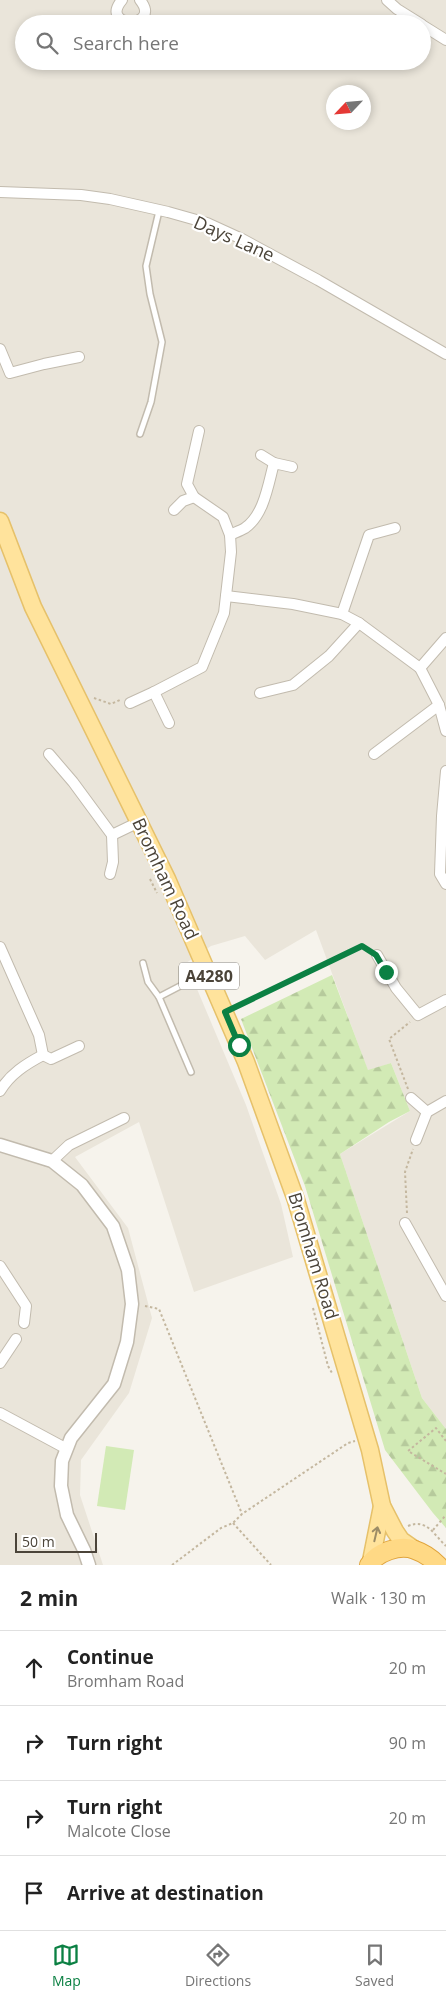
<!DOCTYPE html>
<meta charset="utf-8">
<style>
body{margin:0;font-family:"Open Sans",sans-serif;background:#f6f6f6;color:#222}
.compass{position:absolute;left:326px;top:85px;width:45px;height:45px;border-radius:50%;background:#fff;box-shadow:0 2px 8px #0003;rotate:244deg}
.scale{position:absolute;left:15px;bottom:12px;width:82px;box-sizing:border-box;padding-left:5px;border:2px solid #4b4439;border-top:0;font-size:14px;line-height:18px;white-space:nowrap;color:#4b4439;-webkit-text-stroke:4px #fff;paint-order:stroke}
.stop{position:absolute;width:15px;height:15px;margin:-11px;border:4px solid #0b8043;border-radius:50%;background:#fff}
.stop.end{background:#0b8043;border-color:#fff;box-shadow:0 1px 5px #0008}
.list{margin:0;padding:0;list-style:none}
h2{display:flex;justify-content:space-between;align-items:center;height:65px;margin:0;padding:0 20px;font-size:21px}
h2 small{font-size:16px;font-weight:400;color:#767676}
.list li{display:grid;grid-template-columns:32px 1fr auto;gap:15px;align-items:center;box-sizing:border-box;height:75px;padding:0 20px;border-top:1px solid #e0e0e0}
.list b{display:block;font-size:19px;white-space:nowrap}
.list p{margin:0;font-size:16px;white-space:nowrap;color:#767676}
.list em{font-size:16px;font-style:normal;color:#767676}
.icon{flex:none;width:28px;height:28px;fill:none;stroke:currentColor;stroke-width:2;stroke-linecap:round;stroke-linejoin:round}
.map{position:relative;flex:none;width:446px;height:1565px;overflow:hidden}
.search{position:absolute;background:#fff;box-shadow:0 2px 8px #0003;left:15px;right:15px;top:15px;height:55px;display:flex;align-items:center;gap:12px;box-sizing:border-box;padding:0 18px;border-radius:28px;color:#767676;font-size:19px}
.sheet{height:365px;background:#fff}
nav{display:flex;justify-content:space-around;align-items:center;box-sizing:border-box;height:70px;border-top:1px solid #e0e0e0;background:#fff;font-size:14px;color:#767676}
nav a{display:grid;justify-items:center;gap:2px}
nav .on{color:#0b8043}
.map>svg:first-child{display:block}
.residential{fill:#eae5da;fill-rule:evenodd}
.forest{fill:url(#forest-firs)}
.pitch{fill:#d2eab5}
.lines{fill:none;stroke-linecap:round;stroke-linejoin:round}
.service-casing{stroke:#c2bbae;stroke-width:8}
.minor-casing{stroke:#c2bbae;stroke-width:12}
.tertiary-casing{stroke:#c2bbae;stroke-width:15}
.primary-casing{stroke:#e6c16a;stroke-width:19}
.trunk-casing{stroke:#e0a43c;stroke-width:20}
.path{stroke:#c4b79f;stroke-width:2;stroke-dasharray:2.5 2.5;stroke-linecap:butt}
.service{stroke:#fff;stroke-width:5}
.minor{stroke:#fff;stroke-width:10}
.tertiary{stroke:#fff;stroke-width:12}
.primary{stroke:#ffe39c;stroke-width:16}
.trunk{stroke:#ffd985;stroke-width:18}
.oneway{stroke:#9c8c66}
.route{stroke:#0b8043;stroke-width:6}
.labels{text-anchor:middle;stroke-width:4.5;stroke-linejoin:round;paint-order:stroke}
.shield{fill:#fff;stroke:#817c74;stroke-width:1}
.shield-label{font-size:16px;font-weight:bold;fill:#4b4439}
.street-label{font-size:18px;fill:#4b4439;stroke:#fff}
</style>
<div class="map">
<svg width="446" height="1565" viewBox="0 0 446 1565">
<defs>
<pattern id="forest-firs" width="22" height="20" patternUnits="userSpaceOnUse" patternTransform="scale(1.25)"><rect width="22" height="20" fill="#d2eab5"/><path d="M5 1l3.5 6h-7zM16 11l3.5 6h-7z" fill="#b6ca9c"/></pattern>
</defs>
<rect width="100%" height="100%" fill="#f6f3ec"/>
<path class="residential" d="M0 0H446V1429L422 1398 340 1154 410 1111 391 1063 368 1071 316 930 265 960 245 936 211 946 186 963 246 1105 281 1204 293 1257 194 1292 139 1122 75 1157 128 1228 152 1318 129 1393 81 1460 80 1495 103 1565H0ZM24 24H422V61H24ZM334 92H364V122H334Z"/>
<polygon class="forest" points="332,975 368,1070 391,1063 410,1111 389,1122 340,1154 422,1398 446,1429 446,1528 433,1513 385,1450 305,1186 241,1019"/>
<polygon class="pitch" points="106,1446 134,1450 125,1510 97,1506"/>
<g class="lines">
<defs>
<g id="service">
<polyline points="140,434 151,402 162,342 150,294 146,266 159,211"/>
<polyline points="143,963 148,982 159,997"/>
<polyline points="191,1072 159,997 205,973"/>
</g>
<g id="minor">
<path d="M122 0C98 29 163 29 140 0"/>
<polyline points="387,0 397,9 421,24"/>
<polyline points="422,25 446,40"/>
<polyline points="0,192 81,195 110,199 168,212 207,223 242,239 318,280 446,354"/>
<polyline points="0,349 10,373 44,364 79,357"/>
<polyline points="261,455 274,463"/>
<polyline points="174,510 183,501 194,497"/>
<path d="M230 535C234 533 240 531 245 528 264 515 268 485 274 463L292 467"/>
<polyline points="226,596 293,604 342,614 359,623 420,668 439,705 446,731"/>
<polyline points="342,614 369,535 395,528"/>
<polyline points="420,668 446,638"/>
<polyline points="260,693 293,685 329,656 359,623"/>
<polyline points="130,703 154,692"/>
<polyline points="169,723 154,692 202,667 224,613 231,552 230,535 223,517 194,497 187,484 199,431"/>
<polyline points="49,754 73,782 112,835 139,822"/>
<polyline points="374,754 439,705"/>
<polyline points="446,771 442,816 440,874 446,884"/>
<polyline points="110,874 113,862 112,835"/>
<polyline points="0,947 39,1035 43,1055"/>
<polyline points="377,955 396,988 418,1015 446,1000"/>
<polyline points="43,1055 51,1059 79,1046"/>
<path d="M0 1091C10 1074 26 1064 43 1055"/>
<polyline points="411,1098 427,1112"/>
<polyline points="416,1140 427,1112 446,1101"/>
<polyline points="52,1161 69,1145 124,1118"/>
<polyline points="405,1223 446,1296"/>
<polyline points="0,1266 26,1306 24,1323"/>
<polyline points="0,1363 16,1339"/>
<polyline points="0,1413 67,1449"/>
</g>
<polyline id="tertiary" points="0,1145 52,1161 82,1185 113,1226 128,1270 132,1304 127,1342 114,1384 71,1438 62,1461 61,1486 67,1515 84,1550 89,1565"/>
<g id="primary">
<polyline points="0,521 33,607 167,879 246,1062 296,1200 370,1450 382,1506 395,1531 401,1540 414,1549"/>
<polyline points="371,1561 382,1506"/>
</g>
<path id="trunk" d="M369 1565C377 1552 400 1544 415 1550 424 1553 432 1559 438 1565"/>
</defs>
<use href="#service" class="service-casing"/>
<use href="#minor" class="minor-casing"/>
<use href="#tertiary" class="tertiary-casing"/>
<use href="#primary" class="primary-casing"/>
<use href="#trunk" class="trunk-casing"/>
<g class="path">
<polyline points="94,698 111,704 120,700"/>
<polyline points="150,879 157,893"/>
<polyline points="237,1006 362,946 368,950"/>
<polyline points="408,1089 389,1039 410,1022"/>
<polyline points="407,1213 405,1172 413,1149"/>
<polyline points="145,1306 159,1309 242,1514"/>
<polyline points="313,1308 328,1366 332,1373"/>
<polyline points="446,1441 436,1428 408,1451 446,1474"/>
<polyline points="233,1523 271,1565"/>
<path d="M408 1526C427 1518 434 1535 446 1546"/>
<polyline points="433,1530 446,1515"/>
<polyline points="172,1565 221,1528 233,1523 242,1514 348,1443 355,1441"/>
</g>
<use href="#service" class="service"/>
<use href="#minor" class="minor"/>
<use href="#tertiary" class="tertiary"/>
<use href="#primary" class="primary"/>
<use href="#trunk" class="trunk"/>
</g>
<defs><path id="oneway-shaft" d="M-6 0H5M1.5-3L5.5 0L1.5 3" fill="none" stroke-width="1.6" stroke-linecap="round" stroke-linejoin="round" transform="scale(1.25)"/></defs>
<use class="oneway" href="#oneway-shaft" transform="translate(376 1534) rotate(-77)"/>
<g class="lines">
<polyline class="route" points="239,1045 225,1012 362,946 376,955 386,972"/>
</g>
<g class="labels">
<rect class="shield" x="179" y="962.5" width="60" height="27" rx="4"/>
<g class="shield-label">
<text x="209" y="982">A4280</text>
</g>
<g class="street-label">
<text transform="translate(234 239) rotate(24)" y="6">Days Lane</text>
<text transform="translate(165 879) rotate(65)" y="6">Bromham Road</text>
<text transform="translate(313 1256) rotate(73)" y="6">Bromham Road</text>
</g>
</g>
</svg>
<svg class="compass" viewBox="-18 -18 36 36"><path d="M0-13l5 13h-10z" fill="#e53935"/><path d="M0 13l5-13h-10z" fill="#767676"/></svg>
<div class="scale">50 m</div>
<div class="stop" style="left:239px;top:1045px"></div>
<div class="stop end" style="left:386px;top:972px"></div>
<div class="search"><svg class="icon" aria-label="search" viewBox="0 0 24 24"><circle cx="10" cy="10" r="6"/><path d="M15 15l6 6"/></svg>Search here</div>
</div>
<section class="sheet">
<h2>2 min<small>Walk · 130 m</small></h2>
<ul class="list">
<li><svg class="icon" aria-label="ahead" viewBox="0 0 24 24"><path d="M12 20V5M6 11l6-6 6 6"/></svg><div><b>Continue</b><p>Bromham Road</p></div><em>20 m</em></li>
<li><svg class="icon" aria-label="right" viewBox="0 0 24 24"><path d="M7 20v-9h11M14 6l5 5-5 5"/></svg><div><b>Turn right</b></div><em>90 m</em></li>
<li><svg class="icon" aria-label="right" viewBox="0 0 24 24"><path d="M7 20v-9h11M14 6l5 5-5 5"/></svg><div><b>Turn right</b><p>Malcote Close</p></div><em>20 m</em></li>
<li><svg class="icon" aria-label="arrive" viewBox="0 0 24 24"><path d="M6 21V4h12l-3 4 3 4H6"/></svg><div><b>Arrive at destination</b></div></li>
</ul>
</section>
<nav>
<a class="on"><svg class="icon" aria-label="map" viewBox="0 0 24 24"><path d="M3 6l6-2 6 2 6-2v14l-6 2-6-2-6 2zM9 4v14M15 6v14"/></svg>Map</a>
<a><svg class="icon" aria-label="directions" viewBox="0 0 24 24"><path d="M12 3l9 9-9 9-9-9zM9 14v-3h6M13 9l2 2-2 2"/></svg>Directions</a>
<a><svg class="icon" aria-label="saved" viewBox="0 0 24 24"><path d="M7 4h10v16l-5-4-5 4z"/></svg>Saved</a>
</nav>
